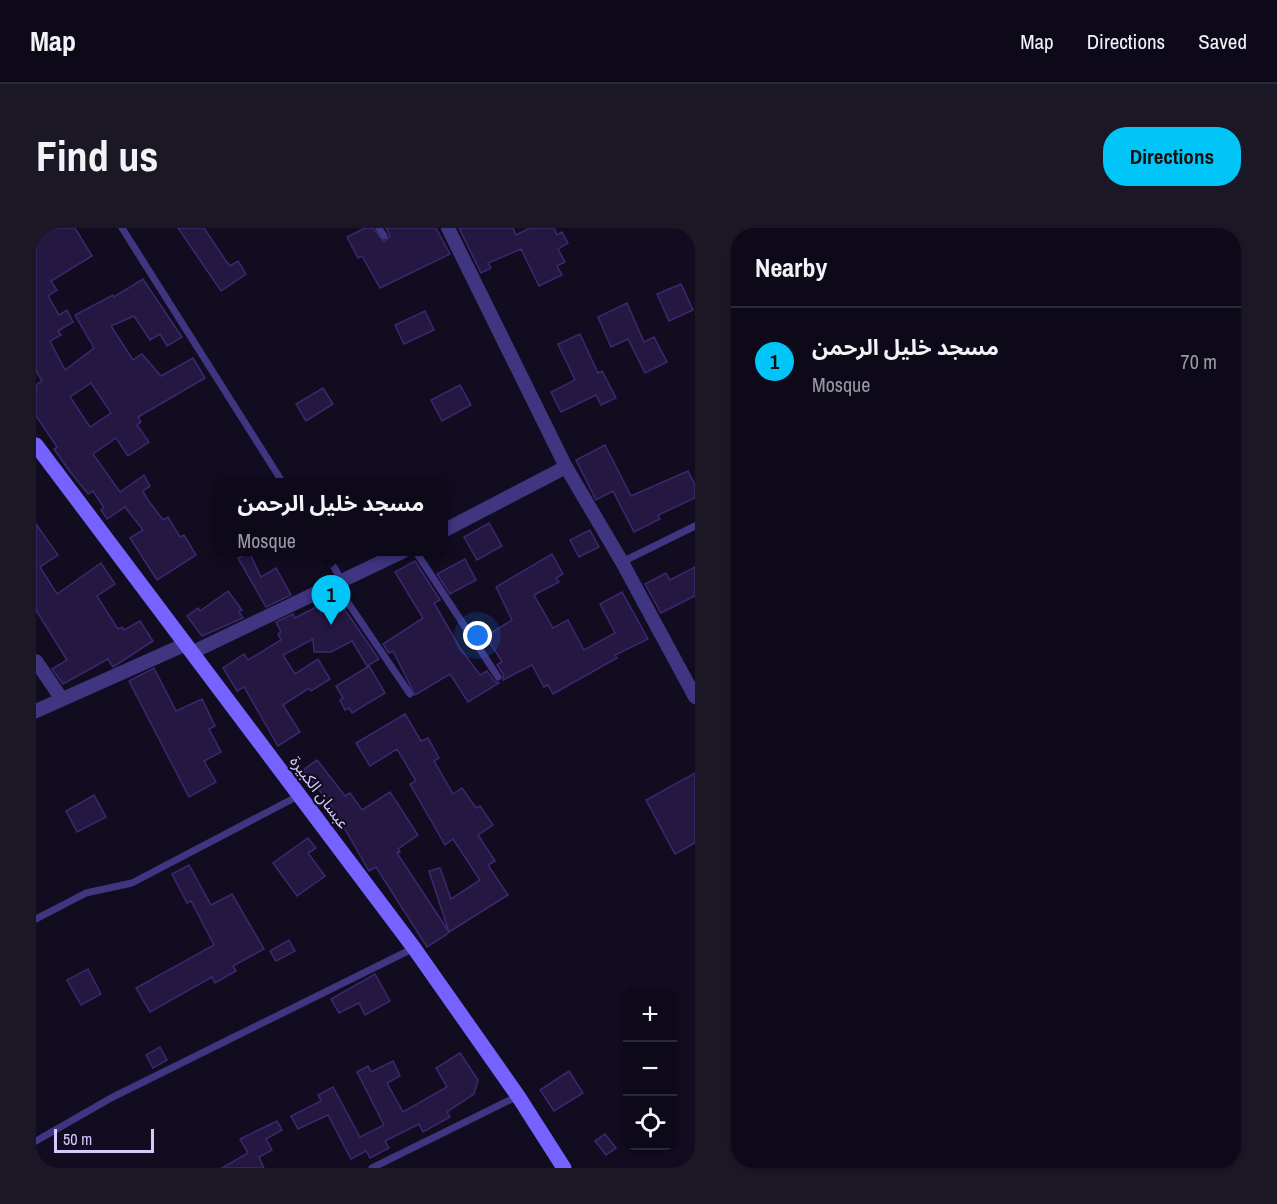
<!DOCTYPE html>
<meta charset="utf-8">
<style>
body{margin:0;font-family:"Archivo Narrow","Noto Sans Arabic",sans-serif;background:#1b1725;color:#f1f3f6}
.controls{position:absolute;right:18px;bottom:18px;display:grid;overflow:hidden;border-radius:12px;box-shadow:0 2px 4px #0004}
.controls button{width:54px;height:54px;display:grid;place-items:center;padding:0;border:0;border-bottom:2px solid #2d2a37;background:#0d0918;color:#f1f3f6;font:30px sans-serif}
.scale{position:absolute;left:18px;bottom:15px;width:100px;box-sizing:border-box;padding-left:6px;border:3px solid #d6cbff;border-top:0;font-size:16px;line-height:21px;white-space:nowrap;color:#d6cbff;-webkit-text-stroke:4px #110c20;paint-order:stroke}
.you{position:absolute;left:442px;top:408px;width:21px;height:21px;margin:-15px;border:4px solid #fff;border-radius:50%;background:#1a73e8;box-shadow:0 0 0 9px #1a73e833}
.badge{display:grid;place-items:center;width:39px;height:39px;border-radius:50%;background:#00c5f6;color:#111;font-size:20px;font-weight:700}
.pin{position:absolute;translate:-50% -50px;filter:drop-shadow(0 2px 3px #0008)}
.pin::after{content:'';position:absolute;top:32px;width:21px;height:18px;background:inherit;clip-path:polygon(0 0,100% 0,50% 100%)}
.popup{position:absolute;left:178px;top:250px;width:234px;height:78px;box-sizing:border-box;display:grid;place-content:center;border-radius:12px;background:#0d0918;filter:drop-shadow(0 2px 4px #0005);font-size:20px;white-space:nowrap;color:#9a9aa2}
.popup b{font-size:22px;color:#f1f3f6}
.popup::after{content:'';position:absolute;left:50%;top:100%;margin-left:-12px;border:12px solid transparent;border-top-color:#0d0918}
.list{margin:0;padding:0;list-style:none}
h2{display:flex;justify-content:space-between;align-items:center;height:78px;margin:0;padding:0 24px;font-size:26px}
h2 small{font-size:20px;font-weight:400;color:#9a9aa2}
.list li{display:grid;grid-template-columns:39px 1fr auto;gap:18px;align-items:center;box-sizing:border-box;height:108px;padding:0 24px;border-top:2px solid #2d2a37}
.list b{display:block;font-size:22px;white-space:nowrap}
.list p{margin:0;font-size:20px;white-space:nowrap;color:#9a9aa2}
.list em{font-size:20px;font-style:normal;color:#9a9aa2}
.icon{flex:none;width:33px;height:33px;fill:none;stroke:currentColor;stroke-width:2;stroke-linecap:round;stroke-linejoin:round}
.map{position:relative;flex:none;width:659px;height:940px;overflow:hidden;border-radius:24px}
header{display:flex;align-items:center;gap:36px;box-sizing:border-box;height:84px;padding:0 30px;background:#0d0918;border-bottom:2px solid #2d2a37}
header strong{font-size:28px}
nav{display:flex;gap:33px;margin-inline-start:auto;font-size:21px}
.intro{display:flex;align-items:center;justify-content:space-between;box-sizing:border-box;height:144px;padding:0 36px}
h1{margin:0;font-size:42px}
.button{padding:15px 27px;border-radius:24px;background:#00c5f6;color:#111;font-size:21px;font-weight:700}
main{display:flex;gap:36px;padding:0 36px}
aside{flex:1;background:#0d0918;border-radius:24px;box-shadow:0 2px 4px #0004}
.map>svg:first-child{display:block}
.building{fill:#241742;stroke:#3d286f;stroke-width:1.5;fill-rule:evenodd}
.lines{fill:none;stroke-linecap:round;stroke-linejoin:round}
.service{stroke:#3f3581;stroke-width:7}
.minor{stroke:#3f3581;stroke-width:14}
.secondary{stroke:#7662ff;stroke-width:15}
.labels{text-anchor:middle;stroke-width:4.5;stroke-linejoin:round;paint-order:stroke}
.street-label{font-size:16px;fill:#d6cbff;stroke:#110c20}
</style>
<header>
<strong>Map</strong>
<nav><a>Map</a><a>Directions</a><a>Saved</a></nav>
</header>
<div class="intro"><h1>Find us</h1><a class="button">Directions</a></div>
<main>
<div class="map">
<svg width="659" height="940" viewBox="0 0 659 940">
<rect width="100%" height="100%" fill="#110c20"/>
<g class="building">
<path d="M0 0H39L56 28 15 53 21 62 12 68 23 87 31 82 37 94 22 103 25 107 14 113 29 142 58 120 39 87 77 67 78 69 107 51 146 109 131 118 124 106 114 112 98 88 75 98 97 132 106 126 125 148 157 130 169 150 102 189 105 194 101 197 113 214 92 228 80 210 57 226 84 264 108 247 114 258 107 263 112 272 127 292 132 289 144 309 148 307 160 327 121 352 94 310 107 302 89 279 71 291 65 282 68 280 57 263 52 266 32 241 18 221 21 219 0 188V157L6 153 0 143ZM55 155 75 185 54 199 34 169Z"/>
<polygon points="142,0 168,0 190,33 194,38 202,33 210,46 185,63"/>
<polygon points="329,0 337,0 348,14 354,8 350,0 400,0 414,26 344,60 326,28 322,30 311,9"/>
<polygon points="423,0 477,0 480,7 494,0 518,0 521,7 526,4 532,15 522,21 529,34 521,38 526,47 503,58 485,21 452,35 455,40 445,45"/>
<polygon points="645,56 657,82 633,93 621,66"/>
<polygon points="591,75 608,114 618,109 631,134 609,145 592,111 575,119 562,89"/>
<polygon points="389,83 398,102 368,116 359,97"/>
<polygon points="544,106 562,145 566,143 580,170 565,177 560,167 525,184 515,164 539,152 522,116"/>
<polygon points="424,157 435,177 406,193 395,172"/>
<polygon points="287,160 297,176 270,193 260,176"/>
<polygon points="569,217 595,268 652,243 659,257 659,270 622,287 624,291 598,304 577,263 560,272 540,232"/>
<polygon points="453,295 466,318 441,332 428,309"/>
<polygon points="0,296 22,327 4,339 21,366 65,335 79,356 61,368 82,401 86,399 88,402 104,393 117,413 80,437 77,439 72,431 27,456 16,441 31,432 0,382"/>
<polygon points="554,302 563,319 543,329 534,312"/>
<polygon points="213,324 225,349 240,340 255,367 230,379 202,330"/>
<polygon points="516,326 527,346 520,350 523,354 498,367 517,400 532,392 548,422 579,405 564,376 586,364 612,411 579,427 581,430 517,466 512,457 508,459 496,437 467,452 467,446 461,437 466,434 450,408 476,392 460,359"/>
<polygon points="429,331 440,352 414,366 401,346"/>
<polygon points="379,333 404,372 398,375 424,420 444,447 451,443 458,453 463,455 432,474 414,446 379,467 357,423 353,425 347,416 387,390 359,344"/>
<polygon points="659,339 659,368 625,385 609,356 630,345 634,352"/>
<polygon points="192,363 206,382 203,383 207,390 166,408 151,388 162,380 164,383"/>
<polygon points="300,369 343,431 331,438 316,413 295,424 278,424 277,411 247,427 259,446 282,431 294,451 275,463 273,460 247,477 264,504 242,518 208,459 201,463 187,440 208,426 212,432 245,412 242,406 245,404 240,394 257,386 259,390"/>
<polygon points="333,438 349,465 316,485 313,480 309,482 304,472 307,470 300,458"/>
<polygon points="118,440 140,483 166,471 179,498 173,501 185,524 168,533 180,554 153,569 93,453"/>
<polygon points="369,486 385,513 392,510 403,530 398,533 417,566 426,560 440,580 444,578 457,597 442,607 459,633 452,637 472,667 413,704 393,643 404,640 415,671 444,652 417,611 409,617 374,556 380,553 361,521 334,538 320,515"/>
<polygon points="281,532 309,568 314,565 326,582 354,564 382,607 362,621 364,624 361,625 413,704 410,707 391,719 340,639 333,643 295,577 267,542"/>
<polygon points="659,545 659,615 639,626 610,572"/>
<polygon points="58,567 70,589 41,604 30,583"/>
<polygon points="272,610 280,620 272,625 289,648 261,668 237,635"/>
<polygon points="153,637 175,677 196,666 228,721 197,738 200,743 179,755 176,749 114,784 100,760 178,717 155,673 151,675 136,646"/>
<polygon points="253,712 259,723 240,733 234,723"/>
<polygon points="52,741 65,766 45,777 31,752"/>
<polygon points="339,746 354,773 329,787 323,775 303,785 295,771"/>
<polygon points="124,819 131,832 117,840 110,827"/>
<polygon points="424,825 442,852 438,866 411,884 414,889 387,904 383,896 349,913 353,920 334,930 330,923 315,931 292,887 262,901 255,888 285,873 282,867 297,859 324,909 348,897 321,844 332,838 335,844 357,833 364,848 351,855 367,884 411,859 400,840"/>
<polygon points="533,843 547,865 518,883 504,862"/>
<polygon points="241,893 246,902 230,911 236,922 223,929 228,940 186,940 212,925 204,911"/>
<polygon points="569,906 580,920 570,927 559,913"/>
</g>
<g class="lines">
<g class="service">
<polyline points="86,0 247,255"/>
<polyline points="343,0 348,8"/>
<polyline points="289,324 305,351 306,366 374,466"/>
<polyline points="380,324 462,449"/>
<polyline points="586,334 659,298"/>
<polyline points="0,691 50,665 96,655 264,567"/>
<polyline points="0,913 75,870 378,720"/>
<polyline points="336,940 482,868"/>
</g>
<g class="minor">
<polyline points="412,0 530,239 586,334 659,469"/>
<polyline points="407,303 530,239"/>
<polyline points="157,424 366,324"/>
<polyline points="0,433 25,470"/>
<polyline points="0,483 150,416"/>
</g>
<polyline class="secondary" points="0,217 378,720 482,868 528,940"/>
</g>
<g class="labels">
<g class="street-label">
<text transform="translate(284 564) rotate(53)" y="6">عبسان الكبيرة</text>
</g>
</g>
</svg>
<div class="controls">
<button>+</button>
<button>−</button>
<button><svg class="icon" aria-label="locate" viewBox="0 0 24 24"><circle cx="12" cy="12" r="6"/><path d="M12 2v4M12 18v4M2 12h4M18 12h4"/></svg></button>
</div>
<div class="scale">50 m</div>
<div class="you"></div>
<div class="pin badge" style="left:295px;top:397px">1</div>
<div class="popup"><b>مسجد خليل الرحمن</b>Mosque</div>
</div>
<aside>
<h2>Nearby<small></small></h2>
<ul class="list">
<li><span class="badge">1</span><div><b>مسجد خليل الرحمن</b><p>Mosque</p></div><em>70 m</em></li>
</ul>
</aside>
</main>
